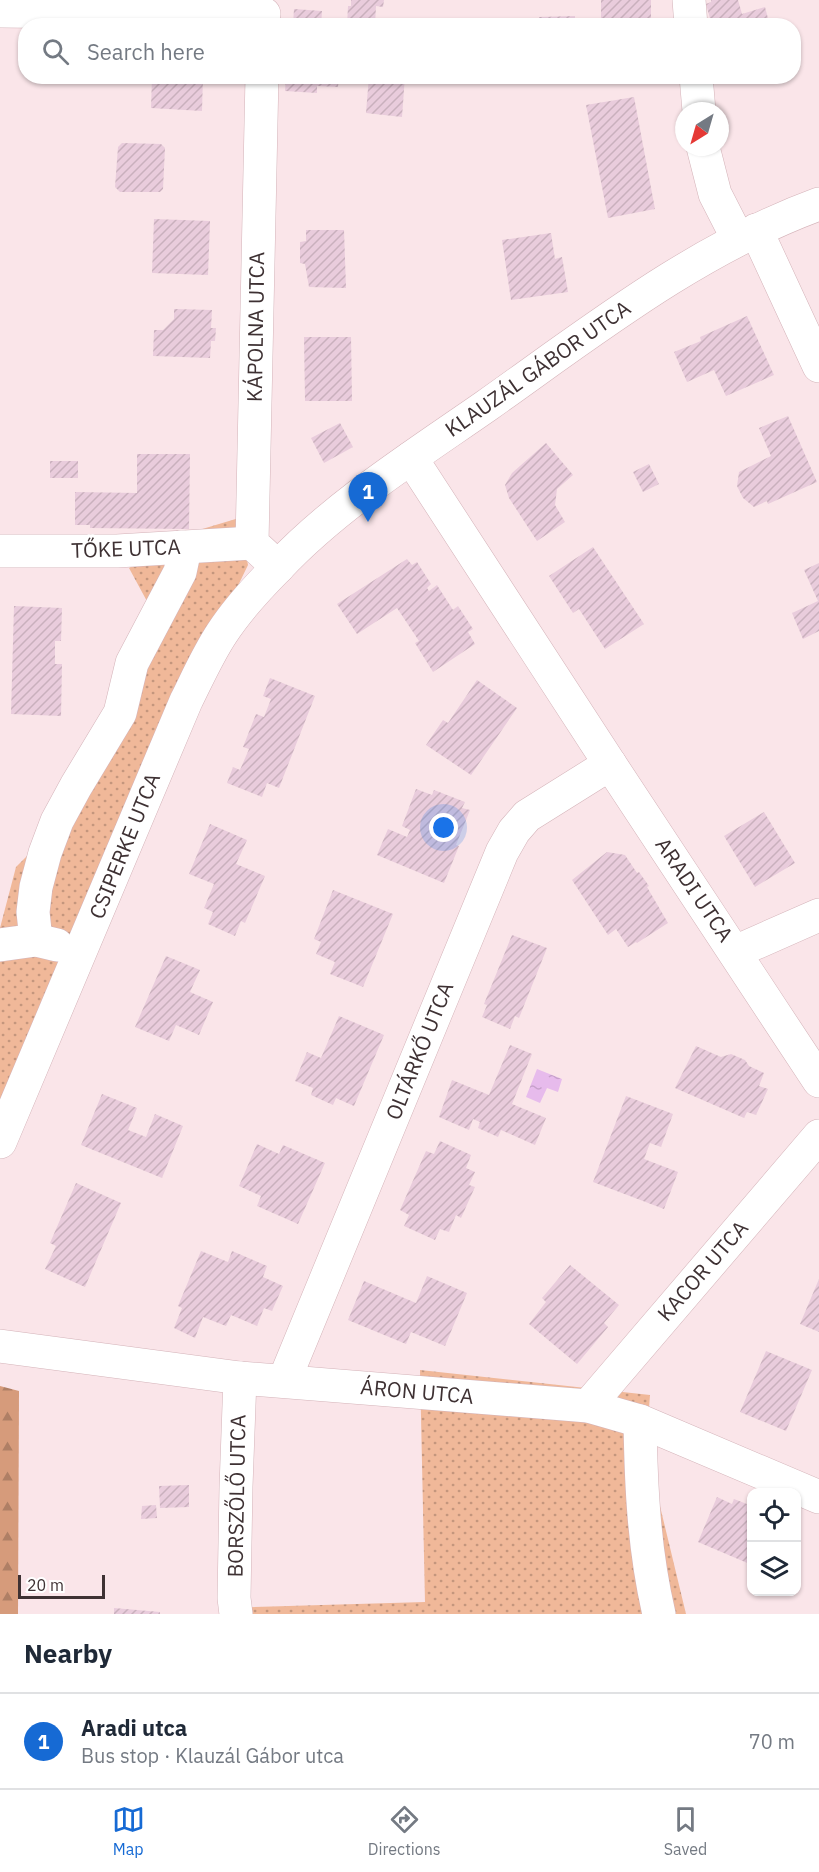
<!DOCTYPE html>
<meta charset="utf-8">
<style>
body{margin:0;font-family:"IBM Plex Sans",sans-serif;background:#f2f2f3;color:#1f2937}
.controls{position:absolute;right:18px;bottom:18px;display:grid;overflow:hidden;border-radius:12px;box-shadow:0 2px 4px #0004}
.controls button{width:54px;height:54px;display:grid;place-items:center;padding:0;border:0;border-bottom:2px solid #e0e1e3;background:#fff;color:#1f2937;font:30px sans-serif}
.compass{position:absolute;left:675px;top:102px;width:54px;height:54px;border-radius:50%;background:#fff;box-shadow:0 2px 4px #0004;rotate:217deg}
.scale{position:absolute;left:18px;bottom:15px;width:87px;box-sizing:border-box;padding-left:6px;border:3px solid #3e3133;border-top:0;font-size:16px;line-height:21px;white-space:nowrap;color:#3e3133;-webkit-text-stroke:4px #fff;paint-order:stroke}
.you{position:absolute;left:444px;top:828px;width:21px;height:21px;margin:-15px;border:4px solid #fff;border-radius:50%;background:#1a73e8;box-shadow:0 0 0 9px #1a73e833}
.badge{display:grid;place-items:center;width:39px;height:39px;border-radius:50%;background:#166ad4;color:#fff;font-size:20px;font-weight:700}
.pin{position:absolute;translate:-50% -50px;filter:drop-shadow(0 2px 3px #0008)}
.pin::after{content:'';position:absolute;top:32px;width:21px;height:18px;background:inherit;clip-path:polygon(0 0,100% 0,50% 100%)}
.list{margin:0;padding:0;list-style:none}
h2{display:flex;justify-content:space-between;align-items:center;height:78px;margin:0;padding:0 24px;font-size:26px}
h2 small{font-size:20px;font-weight:400;color:#747a83}
.list li{display:grid;grid-template-columns:39px 1fr auto;gap:18px;align-items:center;box-sizing:border-box;height:96px;padding:0 24px;border-top:2px solid #e0e1e3}
.list b{display:block;font-size:22px;white-space:nowrap}
.list p{margin:0;font-size:20px;white-space:nowrap;color:#747a83}
.list em{font-size:20px;font-style:normal;color:#747a83}
.icon{flex:none;width:33px;height:33px;fill:none;stroke:currentColor;stroke-width:2;stroke-linecap:round;stroke-linejoin:round}
.map{position:relative;flex:none;width:819px;height:1614px;overflow:hidden}
.search{position:absolute;background:#fff;box-shadow:0 2px 4px #0004;left:18px;right:18px;top:18px;height:66px;display:flex;align-items:center;gap:15px;box-sizing:border-box;padding:0 21px;border-radius:24px;color:#747a83;font-size:22px}
.sheet{height:174px;background:#fff}
nav{display:flex;justify-content:space-around;align-items:center;box-sizing:border-box;height:84px;border-top:2px solid #e0e1e3;background:#fff;font-size:16px;color:#747a83}
nav a{display:grid;justify-items:center;gap:3px}
nav .on{color:#166ad4}
.map>svg:first-child{display:block}
.grass{fill:url(#grass-dots)}
.forest{fill:url(#forest-firs)}
.water{fill:url(#water-ripples)}
.building{fill:url(#building-hatch)}
.lines{fill:none;stroke-linecap:round;stroke-linejoin:round}
.minor-casing{stroke:#d4b3b9;stroke-width:34}
.minor{stroke:#fff;stroke-width:33}
.labels{text-anchor:middle;stroke-width:6;stroke-linejoin:round;paint-order:stroke}
.street-label{font-size:21px;fill:#3e3133;stroke:#fff}
</style>
<div class="map">
<svg width="819" height="1614" viewBox="0 0 819 1614">
<defs>
<pattern id="grass-dots" width="8" height="8" patternUnits="userSpaceOnUse" patternTransform="scale(1.5)"><rect width="8" height="8" fill="#f0b899"/><path d="M2 2h.1M6 6h.1" fill="none" stroke="#c4967d" stroke-width="1.8" stroke-linecap="round"/></pattern>
<pattern id="forest-firs" width="22" height="20" patternUnits="userSpaceOnUse" patternTransform="scale(1.5)"><rect width="22" height="20" fill="#d69b7b"/><path d="M5 1l3.5 6h-7zM16 11l3.5 6h-7z" fill="#af7f65"/></pattern>
<pattern id="water-ripples" width="26" height="14" patternUnits="userSpaceOnUse" patternTransform="scale(1.5)"><rect width="26" height="14" fill="#e7bbec"/><path d="M2 4q2-2 4 0t4 0M15 11q2-2 4 0t4 0" fill="none" stroke="#c7a1cb"/></pattern>
<pattern id="building-hatch" width="6" height="6" patternUnits="userSpaceOnUse" patternTransform="scale(1.5)"><rect width="6" height="6" fill="#e9ccdc"/><path d="M-1 1l2-2M0 6l6-6M5 7l2-2" fill="none" stroke="#c9b0bd"/></pattern>
</defs>
<rect width="100%" height="100%" fill="#fae5e9"/>
<g class="grass">
<polygon points="239,518 248,565 183,699 0,1129 0,928 16,867 89,794 162,629 129,568 189,533"/>
<polygon points="420,1370 650,1395 646,1448 686,1614 223,1614 224,1608 425,1602"/>
</g>
<polygon class="forest" points="0,1386 19,1391 18,1614 0,1614"/>
<polygon class="water" points="537,1069 562,1079 558,1092 547,1088 540,1103 526,1097"/>
<g class="building">
<polygon points="351,0 384,0 383,7 376,6 375,26 347,26 348,6 351,6"/>
<rect x="601" y="0" width="50" height="26"/>
<polygon points="711,0 738,0 742,14 765,7 770,26 702,26 711,22 706,4 711,2"/>
<polygon points="294,9 322,11 321,26 293,26"/>
<polygon points="575,16 575,26 539,26 539,17"/>
<polygon points="152,76 203,76 202,111 151,108"/>
<polygon points="286,76 339,76 338,87 317,86 317,93 285,91"/>
<polygon points="369,76 405,76 402,117 366,113"/>
<polygon points="634,97 655,209 608,218 586,105"/>
<polygon points="122,143 161,144 165,148 163,189 160,192 120,192 115,187 118,147"/>
<polygon points="154,219 210,221 208,275 152,273"/>
<polygon points="306,230 344,230 346,288 309,287 305,264 300,263 300,242 306,241"/>
<polygon points="551,233 555,259 562,257 568,292 511,300 502,240"/>
<polygon points="174,309 212,310 211,328 216,328 215,341 211,341 210,358 153,356 154,330 163,330 174,319"/>
<polygon points="747,316 774,375 726,396 714,370 687,382 674,352 701,341 700,337"/>
<polygon points="304,337 351,337 352,401 305,401"/>
<polygon points="788,416 817,482 768,504 767,501 754,507 743,498 737,486 739,472 771,456 759,428"/>
<polygon points="340,423 353,447 324,463 311,438"/>
<polygon points="546,443 573,475 557,489 555,505 565,522 537,541 509,498 505,485 512,473"/>
<polygon points="137,454 190,454 189,529 90,528 90,525 75,525 75,492 137,493"/>
<rect x="50" y="461" width="28" height="17"/>
<polygon points="649,464 659,484 643,492 633,472"/>
<polygon points="593,547 644,624 605,649 579,609 573,613 549,576"/>
<polygon points="407,559 412,565 417,562 431,584 427,588 429,591 437,585 453,610 458,606 473,629 468,632 475,644 433,672 415,643 419,641 397,608 357,634 337,604"/>
<polygon points="819,563 819,631 803,639 792,613 818,601 804,570"/>
<polygon points="14,606 62,608 61,641 55,641 55,664 62,664 61,716 11,714"/>
<polygon points="270,678 315,696 279,788 267,783 262,797 227,783 233,767 240,770 249,749 243,747 256,714 264,717 271,699 263,696"/>
<polygon points="477,680 517,708 471,775 426,745 443,720 448,723"/>
<polygon points="416,789 432,795 434,790 465,802 462,808 470,810 456,845 459,846 444,883 377,855 388,829 407,837 410,830 402,826"/>
<polygon points="764,812 795,863 755,887 724,836"/>
<polygon points="210,824 247,840 236,864 265,876 245,923 241,921 235,936 208,924 213,912 204,908 214,884 189,874"/>
<polygon points="607,852 625,855 637,873 639,872 649,886 647,887 668,923 637,943 636,942 628,947 616,929 608,935 572,880"/>
<polygon points="333,890 393,914 363,987 330,974 335,962 316,954 321,942 314,939"/>
<polygon points="512,935 547,948 519,1018 515,1016 510,1029 482,1017 487,1005 484,1004"/>
<polygon points="166,956 200,970 190,992 213,1002 199,1035 176,1025 169,1041 135,1027"/>
<polygon points="339,1016 384,1035 354,1106 336,1098 333,1105 311,1095 313,1088 295,1081 307,1052 321,1058"/>
<polygon points="510,1045 532,1054 512,1104 546,1118 535,1145 501,1130 498,1137 478,1128 480,1122 473,1119 469,1130 439,1117 452,1080 489,1095"/>
<polygon points="696,1046 721,1057 731,1054 745,1060 749,1066 764,1073 759,1086 768,1089 756,1115 747,1112 744,1118 675,1088"/>
<polygon points="102,1094 137,1108 128,1130 146,1137 155,1114 183,1126 162,1178 81,1145"/>
<polygon points="626,1096 673,1114 661,1147 650,1143 644,1159 678,1172 664,1209 593,1182"/>
<polygon points="440,1141 471,1155 466,1168 475,1172 469,1185 475,1187 461,1218 456,1215 449,1232 440,1229 435,1240 404,1226 409,1215 400,1210 426,1151 434,1154"/>
<polygon points="257,1144 279,1154 283,1145 325,1163 298,1224 257,1206 261,1196 239,1186"/>
<polygon points="76,1183 121,1203 85,1287 45,1269 56,1246 50,1243"/>
<polygon points="201,1251 228,1262 232,1251 267,1266 263,1277 283,1286 272,1311 264,1308 257,1326 231,1315 226,1326 203,1317 195,1338 174,1328 182,1308 178,1306"/>
<polygon points="570,1265 619,1305 604,1323 608,1327 577,1364 529,1324 546,1302 542,1298"/>
<polygon points="427,1276 467,1293 445,1346 411,1332 406,1344 348,1320 364,1281 416,1303"/>
<polygon points="819,1279 819,1332 800,1324"/>
<polygon points="766,1351 812,1370 786,1431 740,1412"/>
<polygon points="189,1485 189,1507 160,1508 159,1486"/>
<polygon points="717,1497 732,1504 734,1499 752,1506 752,1565 698,1542"/>
<polygon points="156,1505 157,1518 141,1519 142,1506"/>
<polygon points="114,1608 160,1612 160,1614 114,1614"/>
</g>
<g class="lines">
<defs>
<g id="minor">
<polyline points="689,0 691,26"/>
<polyline points="0,11 264,14"/>
<polyline points="262,76 252,543 278,567"/>
<polyline points="696,76 699,111"/>
<polyline points="703,147 715,194 738,239"/>
<polyline points="756,230 819,366"/>
<polyline points="411,458 610,764 819,1081"/>
<polyline points="0,551 117,551 252,543"/>
<polyline points="36,940 33,912 36,887 45,853 57,821 76,786 120,713 132,663 180,572 183,558 181,547"/>
<polyline points="0,945 36,940 57,945"/>
<polyline points="735,952 819,915"/>
<path d="M0 1142 186 701C197 679 208 654 222 633 237 610 258 587 278 567 335 506 417 454 486 406 592 331 696 249 819 204"/>
<polyline points="0,1346 240,1378 588,1406 640,1421 819,1497"/>
<polyline points="284,1381 502,852 514,831 527,816 610,764"/>
<polyline points="588,1406 819,1136"/>
<path d="M640 1421C641 1487 644 1550 659 1614"/>
<polyline points="236,1614 234,1598 236,1487 240,1378"/>
</g>
</defs>
<use href="#minor" class="minor-casing"/>
<use href="#minor" class="minor"/>
</g>
<g class="labels">
<g class="street-label">
<text transform="translate(256 327) rotate(-89)" y="7">KÁPOLNA UTCA</text>
<text transform="translate(538 369) rotate(-35)" y="7">KLAUZÁL GÁBOR UTCA</text>
<text transform="translate(126 549) rotate(-2)" y="7">TŐKE UTCA</text>
<text transform="translate(125 846) rotate(-68)" y="7">CSIPERKE UTCA</text>
<text transform="translate(694 890) rotate(56)" y="7">ARADI UTCA</text>
<text transform="translate(420 1051) rotate(-68)" y="7">OLTÁRKŐ UTCA</text>
<text transform="translate(703 1271) rotate(-49)" y="7">KACOR UTCA</text>
<text transform="translate(417 1392) rotate(5)" y="7">ÁRON UTCA</text>
<text transform="translate(237 1496) rotate(-89)" y="7">BORSZŐLŐ UTCA</text>
</g>
</g>
</svg>
<div class="controls">
<button><svg class="icon" aria-label="locate" viewBox="0 0 24 24"><circle cx="12" cy="12" r="6"/><path d="M12 2v4M12 18v4M2 12h4M18 12h4"/></svg></button>
<button><svg class="icon" aria-label="layers" viewBox="0 0 24 24"><path d="M12 4l9 5-9 5-9-5zM3 14l9 5 9-5"/></svg></button>
</div>
<svg class="compass" viewBox="-18 -18 36 36"><path d="M0-13l5 13h-10z" fill="#e53935"/><path d="M0 13l5-13h-10z" fill="#747a83"/></svg>
<div class="scale">20 m</div>
<div class="you"></div>
<div class="pin badge" style="left:368px;top:522px">1</div>
<div class="search"><svg class="icon" aria-label="search" viewBox="0 0 24 24"><circle cx="10" cy="10" r="6"/><path d="M15 15l6 6"/></svg>Search here</div>
</div>
<section class="sheet">
<h2>Nearby<small></small></h2>
<ul class="list">
<li><span class="badge">1</span><div><b>Aradi utca</b><p>Bus stop · Klauzál Gábor utca</p></div><em>70 m</em></li>
</ul>
</section>
<nav>
<a class="on"><svg class="icon" aria-label="map" viewBox="0 0 24 24"><path d="M3 6l6-2 6 2 6-2v14l-6 2-6-2-6 2zM9 4v14M15 6v14"/></svg>Map</a>
<a><svg class="icon" aria-label="directions" viewBox="0 0 24 24"><path d="M12 3l9 9-9 9-9-9zM9 14v-3h6M13 9l2 2-2 2"/></svg>Directions</a>
<a><svg class="icon" aria-label="saved" viewBox="0 0 24 24"><path d="M7 4h10v16l-5-4-5 4z"/></svg>Saved</a>
</nav>
